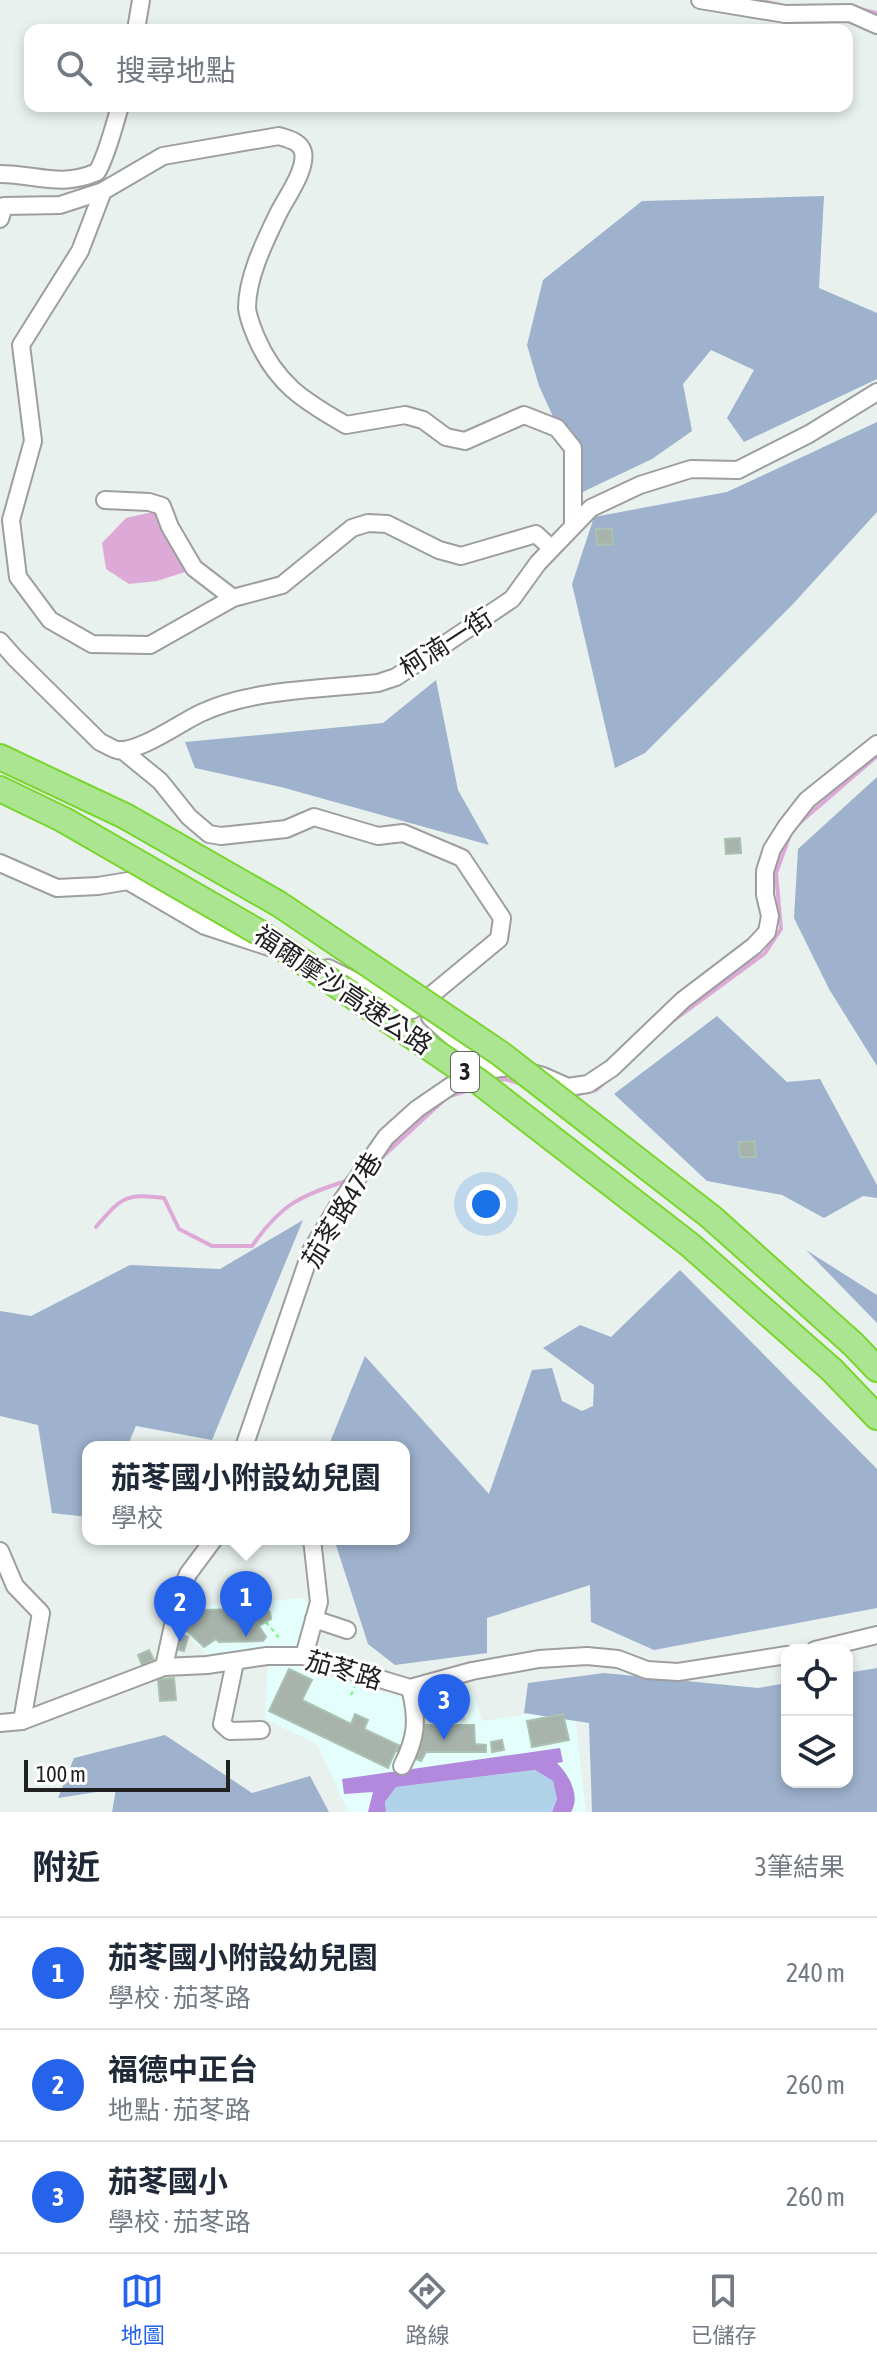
<!DOCTYPE html>
<html lang="zh-TW">
<meta charset="utf-8">
<style>
body{margin:0;font-family:"Asap Condensed","Noto Sans TC",sans-serif;background:#f6f6f7;color:#1f2937}
.controls{position:absolute;right:24px;bottom:24px;display:grid;overflow:hidden;border-radius:16px;box-shadow:0 4px 12px #0003}
.controls button{width:72px;height:72px;display:grid;place-items:center;padding:0;border:0;border-bottom:2px solid #e0e1e3;background:#fff;color:#1f2937;font:40px sans-serif}
.scale{position:absolute;left:24px;bottom:20px;width:206px;box-sizing:border-box;padding-left:8px;border:4px solid #212121;border-top:0;font-size:22px;line-height:28px;white-space:nowrap;color:#212121;-webkit-text-stroke:6px #fff;paint-order:stroke}
.you{position:absolute;left:486px;top:1204px;width:28px;height:28px;margin:-20px;border:6px solid #fff;border-radius:50%;background:#1a73e8;box-shadow:0 0 0 12px #1a73e833}
.badge{display:grid;place-items:center;width:52px;height:52px;border-radius:50%;background:#2563eb;color:#fff;font-size:26px;font-weight:700}
.pin{position:absolute;translate:-50% -66px;filter:drop-shadow(0 2px 4px #0008)}
.pin::after{content:'';position:absolute;top:42px;width:28px;height:24px;background:inherit;clip-path:polygon(0 0,100% 0,50% 100%)}
.popup{position:absolute;left:82px;top:1441px;width:328px;height:104px;box-sizing:border-box;display:grid;place-content:center;border-radius:16px;background:#fff;filter:drop-shadow(0 2px 6px #0005);font-size:26px;white-space:nowrap;color:#747a83}
.popup b{font-size:30px;color:#1f2937}
.popup::after{content:'';position:absolute;left:50%;top:100%;margin-left:-16px;border:16px solid transparent;border-top-color:#fff}
.list{margin:0;padding:0;list-style:none}
h2{display:flex;justify-content:space-between;align-items:center;height:104px;margin:0;padding:0 32px;font-size:34px}
h2 small{font-size:26px;font-weight:400;color:#747a83}
.list li{display:grid;grid-template-columns:52px 1fr auto;gap:24px;align-items:center;box-sizing:border-box;height:112px;padding:0 32px;border-top:2px solid #e0e1e3}
.list b{display:block;font-size:30px;white-space:nowrap}
.list p{margin:0;font-size:26px;white-space:nowrap;color:#747a83}
.list em{font-size:26px;font-style:normal;color:#747a83}
.icon{flex:none;width:44px;height:44px;fill:none;stroke:currentColor;stroke-width:2;stroke-linecap:round;stroke-linejoin:round}
.map{position:relative;flex:none;width:877px;height:1812px;overflow:hidden}
.search{position:absolute;background:#fff;box-shadow:0 4px 12px #0003;left:24px;right:24px;top:24px;height:88px;display:flex;align-items:center;gap:20px;box-sizing:border-box;padding:0 28px;border-radius:16px;color:#747a83;font-size:30px}
.sheet{height:440px;background:#fff}
nav{display:flex;justify-content:space-around;align-items:center;box-sizing:border-box;height:112px;border-top:2px solid #e0e1e3;background:#fff;font-size:22px;color:#747a83}
nav a{display:grid;justify-items:center;gap:4px}
nav .on{color:#2563eb}
.map>svg:first-child{display:block}
.education{fill:#e3fefb}
.grass{fill:#b0d2e9}
.forest{fill:#9eb2ce}
.pitch{fill:#b389dd}
.parking{fill:#e5e5e5}
.water{fill:#ddaad7}
.lines{fill:none;stroke-linecap:round;stroke-linejoin:round}
.stream{stroke:#ddaad7;stroke-width:4}
.building{fill:#a7b3ab;stroke:#aac2b2;stroke-width:2}
.minor-casing{stroke:#9e9e9e;stroke-width:20}
.highway-casing{stroke:#7ad62d;stroke-width:28}
.path{stroke:#75f574;stroke-width:2;stroke-dasharray:4 4;stroke-linecap:butt}
.minor{stroke:#fff;stroke-width:16}
.highway{stroke:#abe592;stroke-width:24}
.highway-bridge-casing{stroke:#7ad62d;stroke-width:28;stroke-linecap:butt}
.highway-bridge{stroke:#abe592;stroke-width:24}
.labels{text-anchor:middle;stroke-width:6;stroke-linejoin:round;paint-order:stroke}
.shield{fill:#fff;stroke:#646464;stroke-width:2}
.shield-label{font-size:24px;font-weight:bold;fill:#212121}
.street-label{font-size:26px;fill:#212121;stroke:#fff}
</style>
<div class="map">
<svg width="877" height="1812" viewBox="0 0 877 1812">
<rect width="100%" height="100%" fill="#e8f1ed"/>
<g class="education">
<polygon points="304,1598 311,1609 298,1649 211,1659 178,1624 183,1612 194,1607"/>
<polygon points="268,1662 306,1667 342,1681 427,1704 473,1692 482,1721 574,1707 586,1812 348,1812 317,1744 265,1719"/>
</g>
<polygon class="grass" points="535,1770 553,1781 557,1799 552,1812 386,1812 385,1802 396,1787"/>
<g class="forest">
<polygon points="824,196 819,288 877,313 877,379 744,442 727,418 754,370 711,350 683,384 692,431 652,459 568,499 577,469 539,386 527,345 543,280 642,201"/>
<polygon points="877,422 877,512 793,604 645,753 615,768 572,584 594,517 727,492"/>
<polygon points="436,680 458,790 489,845 281,787 195,768 185,742 383,723"/>
<polygon points="877,777 877,1066 829,989 794,918 798,849"/>
<polygon points="717,1016 787,1082 820,1079 877,1185 877,1198 863,1196 824,1218 782,1195 707,1181 614,1094"/>
<polygon points="303,1220 212,1440 136,1426 127,1447 88,1447 88,1517 52,1513 38,1425 0,1416 0,1311 31,1316 130,1265 220,1269"/>
<polygon points="806,1250 877,1295 877,1323"/>
<polygon points="680,1270 877,1469 877,1608 654,1650 591,1622 590,1585 487,1618 487,1653 395,1665 368,1644 334,1539 404,1539 404,1447 328,1447 365,1356 489,1494 532,1370 552,1368 562,1401 582,1411 593,1406 594,1385 543,1348 580,1325 611,1337"/>
<polygon points="877,1668 877,1812 592,1812 589,1723 524,1713 528,1683 604,1673 758,1688 787,1683 787,1782 847,1782 847,1673"/>
<polygon points="165,1735 252,1793 310,1776 329,1812 112,1812 116,1789 58,1798 74,1758"/>
</g>
<path class="pitch" d="M560 1748 563 1762 557 1763C569 1775 581 1796 571 1812H552L557 1799 553 1781 535 1770 396 1787 385 1802 386 1812H368L373 1792 344 1794 342 1779Z"/>
<polygon class="parking" points="464,1707 465,1721 423,1724 421,1710"/>
<polygon class="water" points="157,511 185,572 157,581 129,584 106,569 102,543 126,518"/>
<g class="lines">
<g class="stream">
<polyline points="757,0 790,7"/>
<polyline points="855,8 877,13"/>
<polyline points="797,825 877,756"/>
<polyline points="670,1023 765,953 781,929 776,873 791,832"/>
<polyline points="496,1081 505,1079 522,1084"/>
<polyline points="568,1096 596,1090 604,1083"/>
<polyline points="379,1160 447,1097 472,1089"/>
<path d="M96 1227C122 1197 125 1193 164 1198L179 1229 212 1246H252C282 1203 300 1196 349 1180"/>
</g>
</g>
<g class="building">
<polygon points="596,529 612,529 613,544 597,545"/>
<polygon points="740,838 741,853 726,854 725,839"/>
<polygon points="755,1141 756,1157 740,1157 739,1142"/>
<polygon points="260,1604 270,1612 271,1619 259,1626 266,1637 263,1641 219,1642 216,1639 204,1647 183,1627 200,1610 254,1609"/>
<polygon points="176,1633 188,1637 184,1651 172,1648"/>
<polygon points="149,1650 154,1660 142,1665 138,1655"/>
<polygon points="289,1669 312,1680 302,1700 351,1724 355,1714 368,1720 364,1729 398,1745 388,1768 269,1711"/>
<polygon points="174,1678 176,1700 160,1701 158,1679"/>
<polygon points="563,1714 569,1740 532,1747 527,1721"/>
<polygon points="419,1725 474,1725 475,1744 486,1745 486,1752 426,1752 421,1761 396,1751 398,1745 419,1754"/>
<polygon points="502,1740 504,1750 492,1752 491,1742"/>
</g>
<g class="lines">
<defs>
<g id="minor">
<polyline points="700,0 785,14 850,13 877,25"/>
<polyline points="136,30 141,0"/>
<path d="M0 174C36 174 61 188 97 172 106 158 115 123 120 106"/>
<polyline points="103,191 80,251 21,345 33,441 11,520 18,577 50,620 92,644 150,645 233,598 282,585 352,528 368,523 387,524 439,550 461,556 536,534 551,548"/>
<path d="M0 219 4 206 60 205 103 191 163 156 279 136C288 139 300 141 303 152 307 170 285 199 278 214 265 241 247 277 247 308 248 318 252 327 256 337 276 384 304 401 346 425L405 415 423 420 446 437 465 441 524 415 557 428 573 448V524"/>
<polyline points="105,500 149,502 162,506 170,527 194,568 233,598"/>
<path d="M0 641 15 658 100 742C105 744 112 749 117 750 139 753 181 722 201 713 251 689 323 689 378 683L396 677 512 599 538 563 591 508 640 485 691 469 738 470 809 434 877 392"/>
<polyline points="122,750 160,781 189,817 209,834 221,836 286,829 314,817 378,836 403,833 462,858 502,918 499,939 418,1006"/>
<polyline points="0,863 57,888 98,886 128,881 205,926 269,947"/>
<polyline points="328,968 412,1010 418,1006"/>
<polyline points="430,1017 488,1070"/>
<polyline points="244,1447 311,1251 338,1206 386,1137 417,1109 471,1072 510,1067 543,1076 568,1087 588,1084 612,1068 683,1000 754,946 767,932 770,916 765,895 765,871 772,849 786,827 807,800 877,744"/>
<polyline points="0,1551 15,1586 41,1613 22,1721"/>
<polyline points="314,1619 347,1630"/>
<polyline points="815,1650 877,1635"/>
<polyline points="304,1656 319,1602 312,1539"/>
<polyline points="235,1662 222,1724 230,1731 261,1730"/>
<polyline points="164,1667 180,1593 188,1574 214,1539"/>
<polyline points="0,1723 22,1721 164,1667 207,1665 267,1656 304,1656 410,1688 472,1671 539,1659 587,1656 618,1659 647,1670 678,1672 787,1655"/>
<path d="M402 1766C417 1737 418 1719 410 1688"/>
</g>
<g id="highway">
<polyline points="0,757 125,816"/>
<polyline points="0,789 64,820"/>
<polyline points="853,1344 877,1369"/>
<polyline points="832,1370 877,1417"/>
</g>
</defs>
<use href="#minor" class="minor-casing"/>
<use href="#highway" class="highway-casing"/>
<g class="path">
<polyline points="266,1622 280,1639"/>
<polyline points="351,1695 355,1686"/>
</g>
<use href="#minor" class="minor"/>
<use href="#highway" class="highway"/>
<defs>
<g id="highway-bridge">
<polyline points="125,816 279,904 501,1054 711,1217 853,1344"/>
<polyline points="64,820 260,933 478,1081 690,1245 832,1370"/>
</g>
</defs>
<use href="#highway-bridge" class="highway-bridge-casing"/>
<use href="#highway-bridge" class="highway-bridge"/>
</g>
<g class="labels">
<rect class="shield" x="451" y="1052" width="28" height="40" rx="6"/>
<g class="shield-label">
<text x="465" y="1080">3</text>
</g>
<g class="street-label">
<text transform="translate(446 643) rotate(-33)" y="9">柯湳一街</text>
<text transform="translate(343 990) rotate(34)" y="9">福爾摩沙高速公路</text>
<text transform="translate(342 1210) rotate(-59)" y="9">茄苳路47巷</text>
<text transform="translate(344 1670) rotate(16)" y="9">茄苳路</text>
</g>
</g>
</svg>
<div class="controls">
<button><svg class="icon" aria-label="locate" viewBox="0 0 24 24"><circle cx="12" cy="12" r="6"/><path d="M12 2v4M12 18v4M2 12h4M18 12h4"/></svg></button>
<button><svg class="icon" aria-label="layers" viewBox="0 0 24 24"><path d="M12 4l9 5-9 5-9-5zM3 14l9 5 9-5"/></svg></button>
</div>
<div class="scale">100 m</div>
<div class="you"></div>
<div class="pin badge" style="left:246px;top:1637px">1</div>
<div class="popup"><b>茄苳國小附設幼兒園</b>學校</div>
<div class="pin badge" style="left:180px;top:1642px">2</div>
<div class="pin badge" style="left:444px;top:1740px">3</div>
<div class="search"><svg class="icon" aria-label="search" viewBox="0 0 24 24"><circle cx="10" cy="10" r="6"/><path d="M15 15l6 6"/></svg>搜尋地點</div>
</div>
<section class="sheet">
<h2>附近<small>3筆結果</small></h2>
<ul class="list">
<li><span class="badge">1</span><div><b>茄苳國小附設幼兒園</b><p>學校 · 茄苳路</p></div><em>240 m</em></li>
<li><span class="badge">2</span><div><b>福德中正台</b><p>地點 · 茄苳路</p></div><em>260 m</em></li>
<li><span class="badge">3</span><div><b>茄苳國小</b><p>學校 · 茄苳路</p></div><em>260 m</em></li>
</ul>
</section>
<nav>
<a class="on"><svg class="icon" aria-label="map" viewBox="0 0 24 24"><path d="M3 6l6-2 6 2 6-2v14l-6 2-6-2-6 2zM9 4v14M15 6v14"/></svg>地圖</a>
<a><svg class="icon" aria-label="directions" viewBox="0 0 24 24"><path d="M12 3l9 9-9 9-9-9zM9 14v-3h6M13 9l2 2-2 2"/></svg>路線</a>
<a><svg class="icon" aria-label="saved" viewBox="0 0 24 24"><path d="M7 4h10v16l-5-4-5 4z"/></svg>已儲存</a>
</nav>
